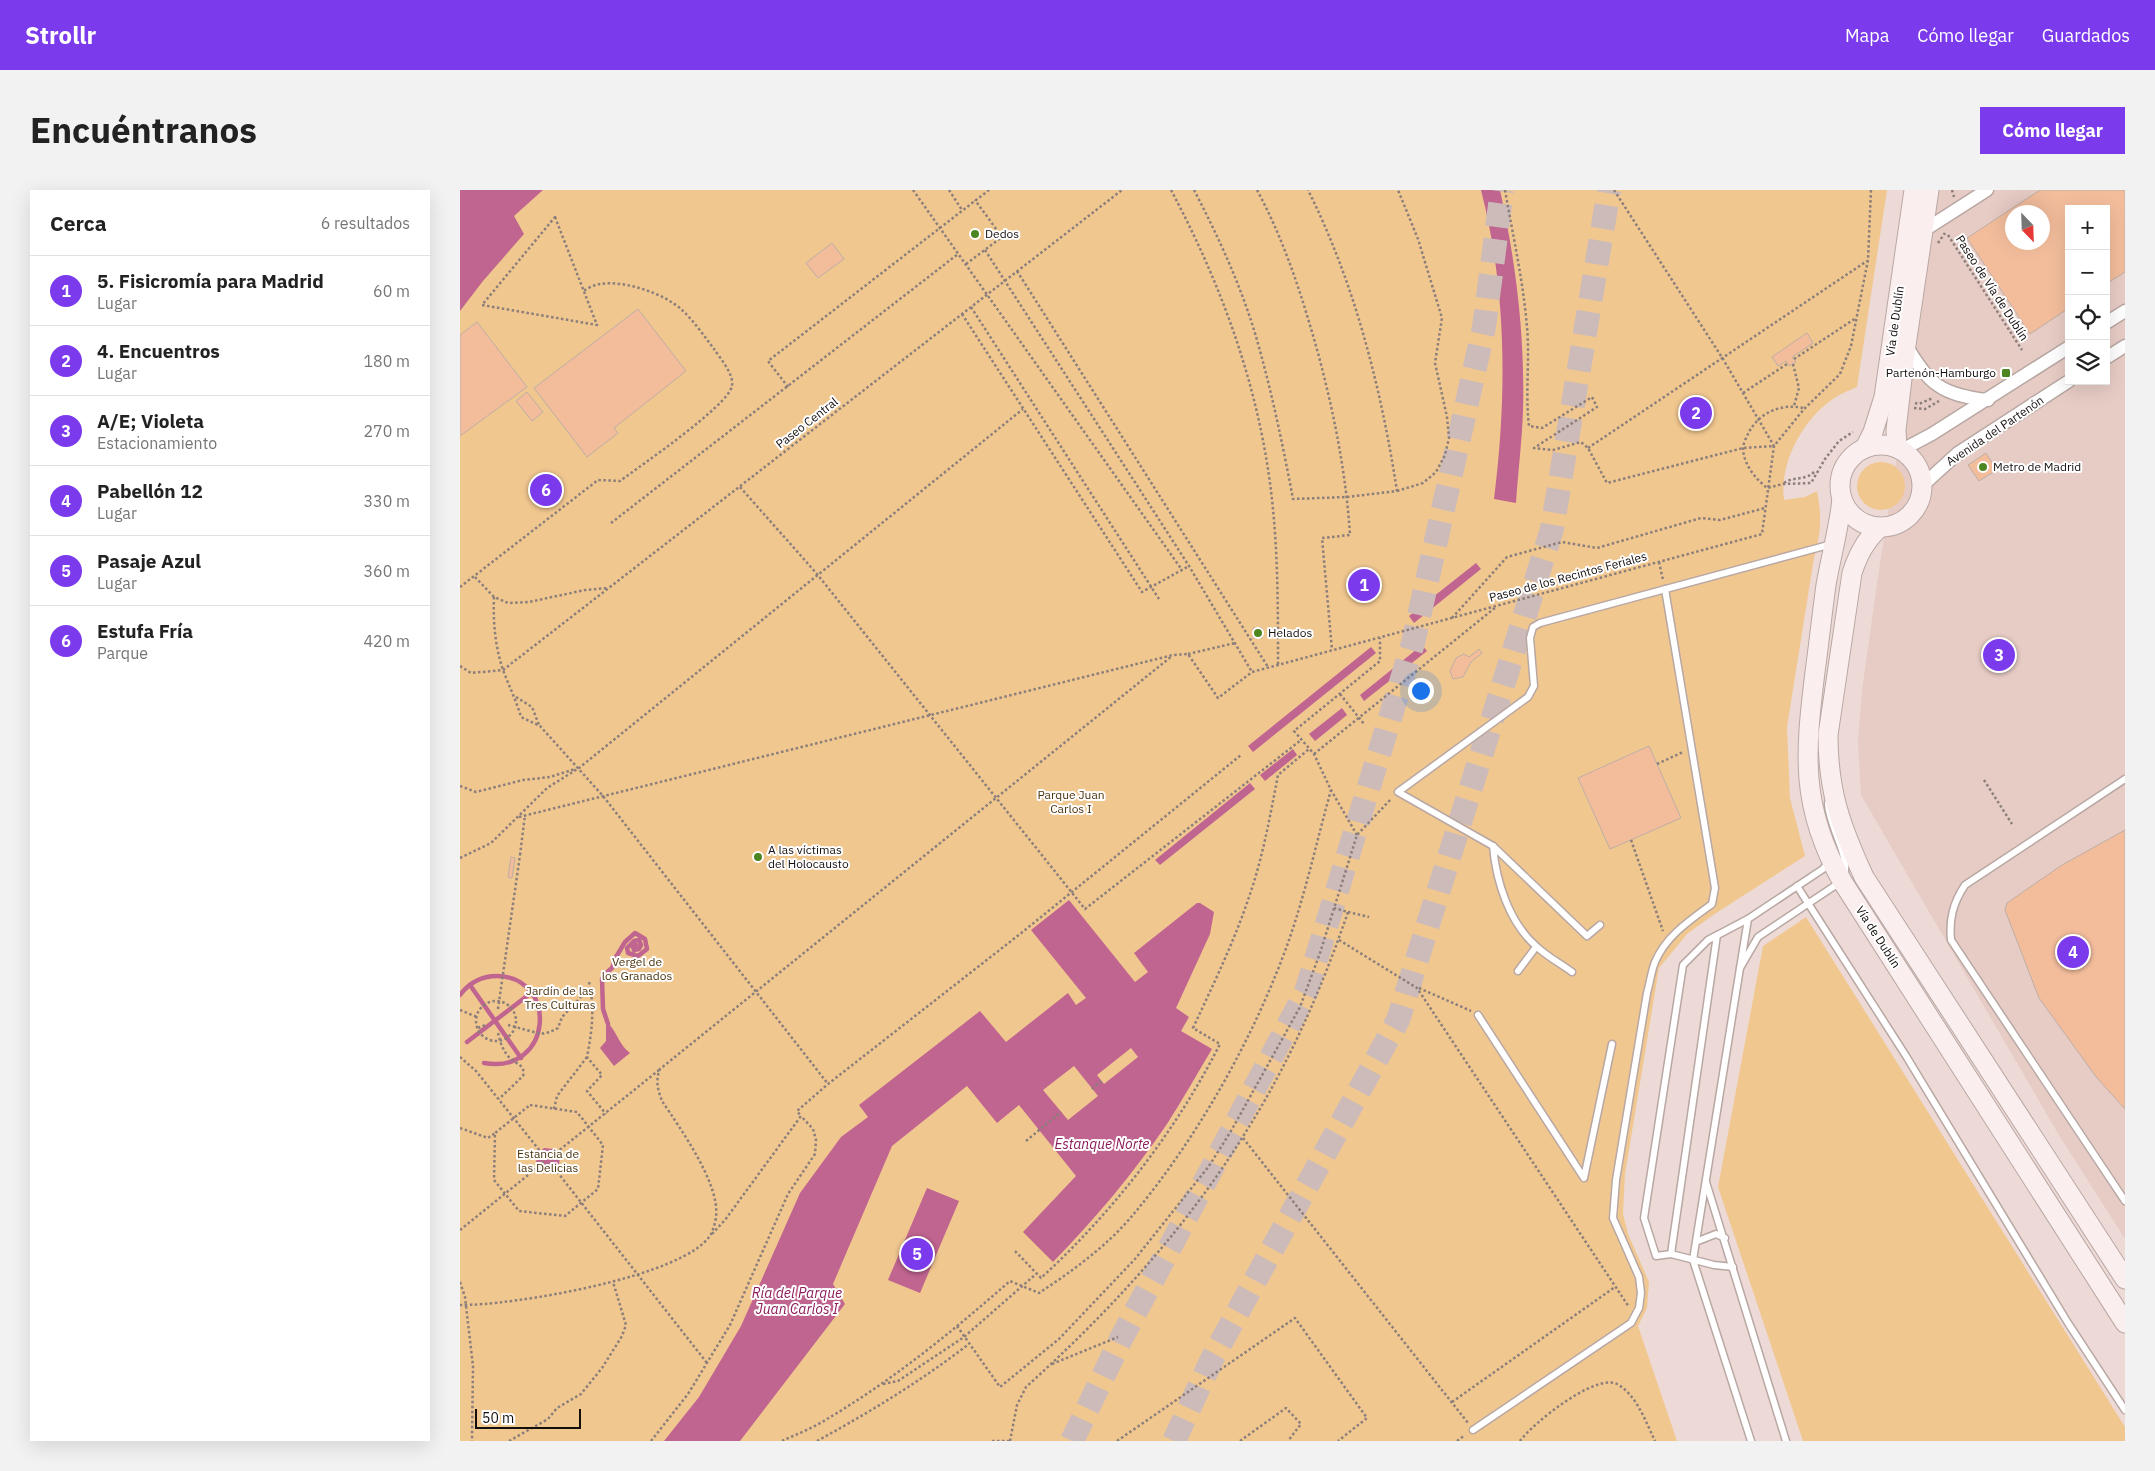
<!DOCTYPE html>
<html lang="es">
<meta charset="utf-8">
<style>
body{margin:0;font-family:"IBM Plex Sans",sans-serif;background:#f2f2f2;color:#222}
.controls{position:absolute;right:15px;top:15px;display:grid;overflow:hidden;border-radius:0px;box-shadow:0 5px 20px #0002}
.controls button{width:45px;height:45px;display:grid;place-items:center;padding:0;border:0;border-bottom:1px solid #e0e0e0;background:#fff;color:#222;font:25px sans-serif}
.compass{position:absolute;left:1545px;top:15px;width:45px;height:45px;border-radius:50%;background:#fff;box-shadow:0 5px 20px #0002;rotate:157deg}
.scale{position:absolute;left:15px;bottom:12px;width:106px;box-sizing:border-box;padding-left:5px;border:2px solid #140e0d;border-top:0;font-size:14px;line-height:18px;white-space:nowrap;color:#140e0d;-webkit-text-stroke:4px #fff;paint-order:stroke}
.you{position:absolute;left:960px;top:500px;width:18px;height:18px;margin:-12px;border:4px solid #fff;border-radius:50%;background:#1a73e8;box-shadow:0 0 0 8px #1a73e833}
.badge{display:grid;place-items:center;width:32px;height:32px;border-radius:50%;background:#7c3aed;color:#fff;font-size:16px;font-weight:700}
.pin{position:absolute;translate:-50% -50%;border:2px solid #fff;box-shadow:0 1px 5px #0006}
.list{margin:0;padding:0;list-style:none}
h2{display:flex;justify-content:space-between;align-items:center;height:65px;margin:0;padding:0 20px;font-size:21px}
h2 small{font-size:16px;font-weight:400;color:#767676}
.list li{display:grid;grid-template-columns:32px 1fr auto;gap:15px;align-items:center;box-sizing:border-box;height:70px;padding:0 20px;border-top:1px solid #e0e0e0}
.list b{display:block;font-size:19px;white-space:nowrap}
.list p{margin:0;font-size:16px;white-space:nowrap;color:#767676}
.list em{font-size:16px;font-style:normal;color:#767676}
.icon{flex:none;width:28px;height:28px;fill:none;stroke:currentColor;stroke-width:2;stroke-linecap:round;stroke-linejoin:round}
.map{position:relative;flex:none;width:1665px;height:1251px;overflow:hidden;border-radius:0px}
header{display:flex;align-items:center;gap:30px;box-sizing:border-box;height:70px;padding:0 25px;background:#7c3aed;color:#fff}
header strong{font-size:24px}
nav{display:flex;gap:28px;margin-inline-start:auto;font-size:18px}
.intro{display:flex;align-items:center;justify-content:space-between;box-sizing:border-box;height:120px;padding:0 30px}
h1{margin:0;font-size:35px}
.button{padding:12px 22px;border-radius:0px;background:#7c3aed;color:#fff;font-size:18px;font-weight:700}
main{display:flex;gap:30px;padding:0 30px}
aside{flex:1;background:#fff;border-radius:0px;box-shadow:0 5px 20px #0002}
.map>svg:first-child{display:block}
.built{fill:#e7ccc5;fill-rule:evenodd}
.green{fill:#f1c790}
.water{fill:#c06490;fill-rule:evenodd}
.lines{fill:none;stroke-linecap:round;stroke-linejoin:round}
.stream{stroke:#c06490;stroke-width:4.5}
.building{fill:#f3bd9c;stroke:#bdaea5;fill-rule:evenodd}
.highway-tunnel{stroke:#ccbbb8;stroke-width:24;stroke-dasharray:24 12;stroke-linecap:butt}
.lane-casing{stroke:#b8a7a3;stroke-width:9}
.street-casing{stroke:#b8a7a3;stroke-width:15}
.secondary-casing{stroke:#b8a7a3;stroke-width:21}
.path{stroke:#8b7e7b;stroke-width:2.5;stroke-dasharray:2.5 2.5;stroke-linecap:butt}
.lane{stroke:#fff;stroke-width:6}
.street{stroke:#fff;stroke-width:12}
.secondary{stroke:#fbeeef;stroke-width:19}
.path-bridge{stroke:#8b7e7b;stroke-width:2.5;stroke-dasharray:2.5 2.5;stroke-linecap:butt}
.poi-dot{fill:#4d8520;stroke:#fff;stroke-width:2}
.labels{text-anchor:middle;stroke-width:4;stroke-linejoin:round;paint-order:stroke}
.poi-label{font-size:12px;fill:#140e0d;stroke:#fff;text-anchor:start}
.street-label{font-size:12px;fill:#140e0d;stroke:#fff}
.park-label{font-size:12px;fill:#4c330d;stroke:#fff}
.water-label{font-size:14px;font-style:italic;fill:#8c1b5a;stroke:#fff}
</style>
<header>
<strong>Strollr</strong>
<nav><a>Mapa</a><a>Cómo llegar</a><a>Guardados</a></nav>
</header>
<div class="intro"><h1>Encuéntranos</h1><a class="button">Cómo llegar</a></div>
<main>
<aside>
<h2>Cerca<small>6 resultados</small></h2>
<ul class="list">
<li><span class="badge">1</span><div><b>5. Fisicromía para Madrid</b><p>Lugar</p></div><em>60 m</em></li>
<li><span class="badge">2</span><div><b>4. Encuentros</b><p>Lugar</p></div><em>180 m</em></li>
<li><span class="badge">3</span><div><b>A/E; Violeta</b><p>Estacionamiento</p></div><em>270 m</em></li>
<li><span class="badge">4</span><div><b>Pabellón 12</b><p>Lugar</p></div><em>330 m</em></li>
<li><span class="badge">5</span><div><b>Pasaje Azul</b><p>Lugar</p></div><em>360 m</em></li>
<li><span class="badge">6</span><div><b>Estufa Fría</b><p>Parque</p></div><em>420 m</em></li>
</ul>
</aside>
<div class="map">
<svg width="1665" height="1251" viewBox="0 0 1665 1251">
<rect width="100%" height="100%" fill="#eddad6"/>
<path class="built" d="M1479 0H1665V1049L1600 947 1401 605 1398 552 1402 500 1419 380ZM1609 19H1646V191H1609ZM1552 22H1582V52H1552Z"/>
<g class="green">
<path d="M0 0H1427L1397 197C1390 200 1382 203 1376 207 1344 227 1319 272 1324 310L1345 307 1357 301C1362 327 1361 343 1354 368L1327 537 1330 608 1345 666 1253 725 1227 744 1199 778 1165 984 1163 1024 1168 1044 1189 1092 1187 1118 1178 1136 1217 1251H0Z"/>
<circle cx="1421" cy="296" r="24"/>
<polygon points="1346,727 1665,1237 1665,1251 1343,1251 1258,997 1303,756"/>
</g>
<g class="water">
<polygon points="0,0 83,0 54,26 64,44 23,91 0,121"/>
<path d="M1021 0H1040C1056 73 1065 146 1063 221 1062 251 1058 282 1056 313L1034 309C1047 206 1047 101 1021 0Z"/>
<polygon points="1016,373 1021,379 954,433 949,426"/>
<polygon points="962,455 967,461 904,511 900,505"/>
<polygon points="911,457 916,463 793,562 788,556"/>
<polygon points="882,518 887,525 855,551 849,544"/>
<polygon points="833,559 837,565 805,591 800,585"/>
<polygon points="790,593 795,599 700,675 695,670"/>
<path d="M609 710 675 792 688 782 674 763 737 713H740L754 722 750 744 716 818 729 827 721 841 752 859C737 884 723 909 707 934 673 984 635 1029 593 1072L563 1042 616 986 559 915 537 933 507 896 432 956 373 1094 385 1114 280 1251H204L239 1207 281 1136 340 1003 381 947 408 927 399 915 520 821 546 852 608 803 616 815 626 808 571 740ZM671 858 678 867 644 894 637 885ZM614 876 638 906 608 930 583 900Z"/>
<path d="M146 834H149C157 843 160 856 170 863L154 876 140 858 146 851Z"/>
<polygon points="84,958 94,959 100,966 99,976 91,982 82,981 76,973 77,964"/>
<polygon points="467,998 499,1011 460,1103 428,1090"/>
</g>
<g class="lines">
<g class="stream">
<polyline points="10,795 61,868"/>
<path d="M0 805C9 793 22 786 37 786 99 787 93 885 24 873"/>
<polyline points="148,834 143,819 142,789 145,784 152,778 156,767 165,752 175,743 185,749 187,759 178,766 168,763 167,758 174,751 179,750 181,755 179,759 174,760 173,757 176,755"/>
<polyline points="7,852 71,803"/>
</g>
</g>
<g class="building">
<path d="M1580 0H1665V82L1646 94V19H1609V118L1570 144 1507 48ZM1552 22H1582V52H1552Z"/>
<polygon points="372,53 384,69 358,88 346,73"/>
<polygon points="178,119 226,181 154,238 158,243 127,267 74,198"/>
<polygon points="17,132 67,197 0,246 0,145"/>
<polygon points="1347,143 1353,153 1332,167 1336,172 1329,176 1326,171 1318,176 1312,167"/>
<polygon points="67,202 83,222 72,231 56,211"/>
<polygon points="1526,263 1537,280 1519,291 1508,275"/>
<rect x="793" y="438" width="9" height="10"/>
<polygon points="1019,459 1022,463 1011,472 1003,487 993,489 990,481 996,468 1004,464 1009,467"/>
<polygon points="1189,556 1221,628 1150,659 1118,588"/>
<polygon points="1665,640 1665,919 1637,888 1579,808 1545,720 1547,713 1602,675"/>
<polygon points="51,667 55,668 52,688 48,687"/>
</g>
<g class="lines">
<g class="highway-tunnel">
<polyline points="612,1251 662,1147 846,802 953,453 1024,137 1042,0"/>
<polyline points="714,1251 752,1169 938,830 1092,339 1149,0"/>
</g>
<defs>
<g id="lane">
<path d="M1665 589 1505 695C1493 713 1489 729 1491 750L1665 1011"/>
<path d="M1368 613C1368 634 1391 669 1384 684"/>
<path d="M1033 656C1036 691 1049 733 1077 757 1088 767 1101 774 1112 782"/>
<polyline points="1369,671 1363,679 1288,729 1280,778 1298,747 1379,693"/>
<polyline points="1337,696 1446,866 1608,1133 1665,1220"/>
<polyline points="1140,735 1127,746 1033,656 938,602 1068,507 1074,496 1070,448 1073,437 1080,433 1372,354"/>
<polyline points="1257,745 1211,1064 1196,1066 1184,1028 1223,775 1248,750 1288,729"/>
<polyline points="1280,778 1233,1070 1291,1251"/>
<polyline points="1058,781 1076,757"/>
<polyline points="1018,825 1124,988 1152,854"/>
<polyline points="1246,992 1326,1251"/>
<polyline points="1238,1051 1256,1044 1265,1048"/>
<polyline points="1211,1064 1254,1075 1273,1077"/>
<path d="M1013 1240 1171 1133 1179 1118 1181 1103 1179 1087 1153 1028 1156 990 1187 803C1190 793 1191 782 1195 772 1206 746 1230 730 1252 714L1255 698 1205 399"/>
</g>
<g id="street">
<polyline points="1463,41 1527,0"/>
<polyline points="1646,133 1665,121"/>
<path d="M1446 155C1469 195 1482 205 1528 210"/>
<polyline points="1646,168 1665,156"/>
<polyline points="1442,260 1472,244 1609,157"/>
<polyline points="1463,295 1498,263 1609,191"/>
</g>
<g id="secondary">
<circle cx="1421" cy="296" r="41"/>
<polyline points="1405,258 1413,242 1424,207 1454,0"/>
<polyline points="1437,258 1436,240 1446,155 1469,0"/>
<path d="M1382 309C1379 338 1371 366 1366 395 1362 424 1359 453 1355 482 1345 564 1340 616 1382 691L1665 1133"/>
<path d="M1419 338C1405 351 1398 365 1392 383L1368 545C1368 602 1381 637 1404 687L1665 1089"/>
</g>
</defs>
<use href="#lane" class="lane-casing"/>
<use href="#street" class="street-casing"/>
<use href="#secondary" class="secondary-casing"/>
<g class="path">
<polyline points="453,0 722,380"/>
<polyline points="489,0 502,20"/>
<path d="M711 0C760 92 796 189 810 293 818 353 818 414 818 475"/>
<path d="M734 0C759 48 782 98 797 150 812 203 823 256 833 309L887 307 937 301C921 198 895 94 848 0"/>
<path d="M797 0C825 52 842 106 858 163 874 223 886 283 890 345L862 348 872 460"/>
<path d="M1045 0C1053 46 1063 90 1067 137 1070 170 1065 203 1069 236L1082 238 1132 207 1137 217 1074 258 1093 260 1121 252 1128 258 1147 293 1283 258 1314 256"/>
<polyline points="1154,0 1263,169 1314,256"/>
<polyline points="1492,0 1494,7"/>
<polygon points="95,27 137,135 22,115"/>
<polyline points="1488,45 1562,160"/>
<polyline points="1478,53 1485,43"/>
<polyline points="525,60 729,376 792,482"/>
<polyline points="506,74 542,47 515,10"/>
<polyline points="557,81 808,477"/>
<polyline points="511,117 699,409"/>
<polyline points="502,124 682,402 729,376"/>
<polyline points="1334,169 1396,128"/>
<polyline points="1333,174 1339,198 1334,216"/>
<polyline points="328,197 308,171 529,0"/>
<polyline points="1283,203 1327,174"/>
<polyline points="1455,213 1459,214 1473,208"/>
<path d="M1343 218C1321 213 1298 223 1288 244 1286 248 1283 254 1283 259 1284 275 1295 288 1307 298L1323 294 1351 293 1365 269 1379 251 1393 242"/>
<polyline points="1454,218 1465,219 1479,211"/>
<polyline points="1128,258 1407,71"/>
<path d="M1324 293C1334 286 1345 291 1354 282"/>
<polyline points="280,297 357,384 625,719 841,550"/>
<polyline points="937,301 963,293 976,282 985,265 989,248 987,227 975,173 982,128 958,49 938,0"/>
<polyline points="151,333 498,64"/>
<polyline points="1199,372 1203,390"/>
<polyline points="15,387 34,407 48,413 69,412 125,400 148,398"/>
<path d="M0 397 138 290 160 291C180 276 268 216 272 196 274 184 260 168 254 159 244 146 234 131 222 120 205 104 165 90 141 94 135 94 129 98 123 101"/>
<path d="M34 407C33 432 35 456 43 480 49 496 56 510 61 527L80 536 143 606 368 894"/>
<polyline points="992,428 1047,367 1102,352 1137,358 1241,328 1260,330 1305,318"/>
<polyline points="728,464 775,453"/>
<polyline points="0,476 11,483 43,480"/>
<polyline points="43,480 662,0"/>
<polyline points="880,504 904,534"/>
<polyline points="56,507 72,517 79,535"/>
<polyline points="854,564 1036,417"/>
<polyline points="1197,574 1223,562"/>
<polyline points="1524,590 1552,634"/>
<polyline points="0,596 16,602 63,590 90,587 115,579"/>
<polyline points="59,627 713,465 728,464 758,508 792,482 1302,344 1314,256 1344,219 1380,184 1391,156 1408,70 1411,0"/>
<polyline points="897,645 871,600 854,564 834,541 920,471 920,448"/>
<polyline points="1171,650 1203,741"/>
<polyline points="60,665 65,625"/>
<polyline points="0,668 31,653 87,598 119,578 563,219"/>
<polyline points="888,722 909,727"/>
<polyline points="879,750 957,798 1169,1117"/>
<path d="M129 792C135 818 132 841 127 867L142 885 127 901 146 924"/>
<polyline points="959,798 1011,821"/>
<circle cx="36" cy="831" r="20"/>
<polyline points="0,820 17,827"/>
<polyline points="48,835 81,844 90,842 98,838 102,827 121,807"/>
<polyline points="18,838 25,835"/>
<path d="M38 843C40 851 42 859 48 866 54 874 66 874 63 886L39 909"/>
<polyline points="0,867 16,881 84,966 92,966 93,971 91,974 86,975 83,973 82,968 84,966"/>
<polyline points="632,899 641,891"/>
<polygon points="70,915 117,922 143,955 138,999 105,1026 59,1021 34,990 35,943"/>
<polyline points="94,919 97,906 127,867"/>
<polyline points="0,938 28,948 35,943"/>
<polyline points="783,948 1008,1233"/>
<polyline points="566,951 601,922"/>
<polyline points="92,966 199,880"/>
<polyline points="91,974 247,1173"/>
<polyline points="0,1040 83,973"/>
<polyline points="252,1044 265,1030 341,926 337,921 368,894 560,744 781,565"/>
<path d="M555 1061 581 1088C653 1022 716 941 760 854L733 838C753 795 774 752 789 707 803 667 810 626 818 585L849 559"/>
<polyline points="0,1092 5,1107 13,1176 12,1251"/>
<path d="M0 1115C48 1116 227 1087 251 1044 253 1040 256 1031 256 1026 260 994 220 938 202 911 198 900 195 891 200 879L712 466"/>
<polyline points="497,1136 540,1197 599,1149 675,1069 749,976 771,941 840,817 860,763 897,645 931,609"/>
<polyline points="592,1174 658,1147"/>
<polyline points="423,1194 438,1191 504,1147 576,1084"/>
<polyline points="992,1212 1155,1097"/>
<polyline points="49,1251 88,1229 97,1218 121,1204 142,1178 162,1146 166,1135 153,1092"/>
<polyline points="191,1251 228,1204 270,1135 328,1004 355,964 356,950 353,939 341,926"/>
<path d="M322 1251C337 1244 353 1238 367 1229 433 1190 493 1141 550 1091L579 1103C611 1082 647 1056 672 1026 737 949 795 846 829 750 846 701 857 650 871 600"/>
<path d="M357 1251C410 1222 461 1191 509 1154"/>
<polyline points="532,1251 550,1251"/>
<path d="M550 1251 557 1215 566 1197C648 1123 723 1042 782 948 827 878 861 801 888 722L874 718"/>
<polyline points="657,1251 835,1128 907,1228 878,1251"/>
<polyline points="780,1251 826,1218 841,1234 828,1251"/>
<polyline points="997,1251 1005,1245"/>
<path d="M1060 1251C1072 1234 1135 1183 1157 1194 1176 1204 1186 1232 1195 1251"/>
</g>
<use href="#lane" class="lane"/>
<use href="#street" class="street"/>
<use href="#secondary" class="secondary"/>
<polyline class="path-bridge" points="38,819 60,665"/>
</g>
<g class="poi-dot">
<circle cx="515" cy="44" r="5"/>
<rect x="1541" y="178" width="10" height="10" rx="2.5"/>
<circle cx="1523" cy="277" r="5"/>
<circle cx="798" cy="443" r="5"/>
<circle cx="298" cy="667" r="5"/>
</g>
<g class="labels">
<g class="poi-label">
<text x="525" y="48">Dedos</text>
<text x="1536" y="187" text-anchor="end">Partenón-Hamburgo</text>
<text x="1533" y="281">Metro de Madrid</text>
<text x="808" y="447">Helados</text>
<text x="308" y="664">A las víctimas<tspan x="308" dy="14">del Holocausto</tspan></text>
</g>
<g class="street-label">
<text transform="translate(1532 98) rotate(57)" y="4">Paseo de Vía de Dublín</text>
<text transform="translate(1435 131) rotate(-82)" y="4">Vía de Dublín</text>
<text transform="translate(347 233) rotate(-38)" y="4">Paseo Central</text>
<text transform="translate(1535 241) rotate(-34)" y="4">Avenida del Partenón</text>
<text transform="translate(1108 387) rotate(-15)" y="4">Paseo de los Recintos Feriales</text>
<text transform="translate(1418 747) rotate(57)" y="4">Vía de Dublín</text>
</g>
<g class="park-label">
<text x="611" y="609">Parque Juan<tspan x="611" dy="14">Carlos I</tspan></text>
<text x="177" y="776">Vergel de<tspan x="177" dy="14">los Granados</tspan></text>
<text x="100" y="805">Jardín de las<tspan x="100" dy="14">Tres Culturas</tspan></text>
<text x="88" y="968">Estancia de<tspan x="88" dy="14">las Delicias</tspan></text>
</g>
<g class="water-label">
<text x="642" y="959">Estanque Norte</text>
<text x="337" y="1108">Ría del Parque<tspan x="337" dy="16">Juan Carlos I</tspan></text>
</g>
</g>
</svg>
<div class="controls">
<button>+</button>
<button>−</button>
<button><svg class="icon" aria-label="locate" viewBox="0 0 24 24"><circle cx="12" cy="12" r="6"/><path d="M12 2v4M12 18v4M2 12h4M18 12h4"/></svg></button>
<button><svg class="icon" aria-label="layers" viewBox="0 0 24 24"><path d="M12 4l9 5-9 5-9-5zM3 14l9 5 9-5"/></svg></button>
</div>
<svg class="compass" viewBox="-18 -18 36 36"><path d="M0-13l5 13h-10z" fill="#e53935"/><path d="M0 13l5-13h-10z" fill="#767676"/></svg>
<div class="scale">50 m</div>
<div class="you"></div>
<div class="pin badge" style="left:904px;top:395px">1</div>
<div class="pin badge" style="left:1236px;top:223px">2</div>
<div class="pin badge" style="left:1539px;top:465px">3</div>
<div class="pin badge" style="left:1613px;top:762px">4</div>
<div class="pin badge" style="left:457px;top:1064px">5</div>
<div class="pin badge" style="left:86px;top:300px">6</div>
</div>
</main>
